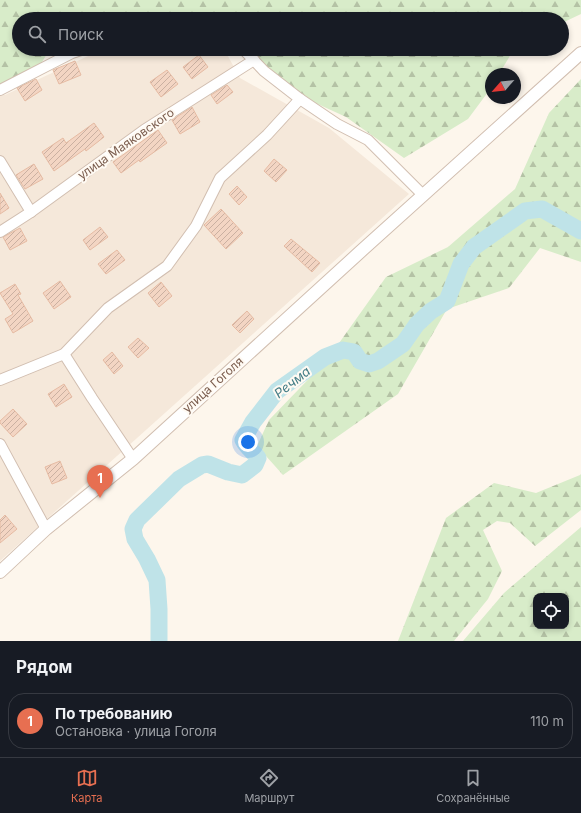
<!DOCTYPE html>
<html lang="ru">
<meta charset="utf-8">
<style>
body{margin:0;font-family:Inter,sans-serif;background:#20242c;color:#f1f3f6}
.controls{position:absolute;right:12px;bottom:12px;display:grid;overflow:hidden;border-radius:8px;box-shadow:0 2px 6px #0003}
.controls button{width:36px;height:36px;display:grid;place-items:center;padding:0;border:0;border-bottom:1px solid #363941;background:#171b24;color:#f1f3f6;font:20px sans-serif}
.compass{position:absolute;left:485px;top:68px;width:36px;height:36px;border-radius:50%;background:#171b24;box-shadow:0 2px 6px #0003;rotate:242deg}
.you{position:absolute;left:248px;top:442px;width:14px;height:14px;margin:-10px;border:3px solid #fff;border-radius:50%;background:#1a73e8;box-shadow:0 0 0 6px #1a73e833}
.badge{display:grid;place-items:center;width:26px;height:26px;border-radius:50%;background:#e76f51;color:#fff;font-size:13px;font-weight:700}
.pin{position:absolute;translate:-50% -33px;filter:drop-shadow(0 1px 2px #0008)}
.pin::after{content:'';position:absolute;top:21px;width:14px;height:12px;background:inherit;clip-path:polygon(0 0,100% 0,50% 100%)}
.list{margin:0;padding:0;list-style:none}
h2{display:flex;justify-content:space-between;align-items:center;height:52px;margin:0;padding:0 16px;font-size:17px}
h2 small{font-size:13px;font-weight:400;color:#9ea1a6}
.list li{display:grid;grid-template-columns:26px 1fr auto;gap:12px;align-items:center;box-sizing:border-box;height:56px;margin:0 8px 8px;padding:0 8px;border:1px solid #363941;border-radius:16px}
.list b{display:block;font-size:15px;white-space:nowrap}
.list p{margin:0;font-size:13px;white-space:nowrap;color:#9ea1a6}
.list em{font-size:13px;font-style:normal;color:#9ea1a6}
.icon{flex:none;width:22px;height:22px;fill:none;stroke:currentColor;stroke-width:2;stroke-linecap:round;stroke-linejoin:round}
.map{position:relative;flex:none;width:581px;height:641px;overflow:hidden}
.search{position:absolute;background:#171b24;box-shadow:0 2px 6px #0003;left:12px;right:12px;top:12px;height:44px;display:flex;align-items:center;gap:10px;box-sizing:border-box;padding:0 14px;border-radius:22px;color:#9ea1a6;font-size:15px}
.sheet{height:116px;background:#171b24}
nav{display:flex;justify-content:space-around;align-items:center;box-sizing:border-box;height:56px;border-top:1px solid #363941;background:#171b24;font-size:11px;color:#9ea1a6}
nav a{display:grid;justify-items:center;gap:2px}
nav .on{color:#e76f51}
.map>svg:first-child{display:block}
.residential{fill:#f5e8da}
.forest{fill:url(#forest-firs);fill-rule:evenodd}
.lines{fill:none;stroke-linecap:round;stroke-linejoin:round}
.river{stroke:#bfe3e8;stroke-width:17}
.building{fill:url(#building-hatch);stroke:#e6bba3}
.minor-casing{stroke:#d1beb0;stroke-width:12}
.tertiary-casing{stroke:#d1beb0;stroke-width:14}
.minor{stroke:#fff;stroke-width:10}
.tertiary{stroke:#fff;stroke-width:12}
.labels{text-anchor:middle;stroke-width:4;stroke-linejoin:round;paint-order:stroke}
.street-label{font-size:12px;fill:#7a5c4d;stroke:#fffaf3}
.water-label{font-size:13px;font-style:italic;fill:#437c86;stroke:#fffaf3}
</style>
<div class="map">
<svg width="581" height="641" viewBox="0 0 581 641">
<defs>
<pattern id="forest-firs" width="22" height="20" patternUnits="userSpaceOnUse"><rect width="22" height="20" fill="#d8ecc9"/><path d="M5 1l3.5 6h-7zM16 11l3.5 6h-7z" fill="#b4c2a5"/></pattern>
<pattern id="building-hatch" width="6" height="6" patternUnits="userSpaceOnUse"><rect width="6" height="6" fill="#f3d5c3"/><path d="M-1 1l2-2M0 6l6-6M5 7l2-2" fill="none" stroke="#cab0a1"/></pattern>
</defs>
<rect width="100%" height="100%" fill="#fdf6ec"/>
<polygon class="residential" points="103,49 224,49 240,78 329,128 409,194 0,561 0,92 5,95"/>
<g class="forest">
<polygon points="0,0 581,0 581,14 562,23 562,19 229,19 227,17 191,13 133,16 125,19 19,19 19,49 50,49 42,62 8,84 0,85"/>
<polygon points="252,49 514,49 499,74 491,74 491,88 468,119 404,158 346,117 296,94 263,74"/>
<polygon points="581,79 581,262 540,248 509,288 447,309 398,394 283,475 257,446 269,420 327,360 386,277 448,247 515,189 549,113"/>
<polygon points="581,474 581,510 535,546 510,523 497,521 483,530 502,571 488,599 454,641 398,641 446,518 494,483 536,493 580,475"/>
<path d="M581 527V641H463L504 593ZM536 596H566V626H536Z"/>
</g>
<g class="lines">
<path class="river" d="M159 641V609L157 580 147 559 135 539 133 529 137 520 179 479 202 465 208 464 228 472 242 475 255 465 258 458C253 451 247 448 243 440L253 422 277 391 325 357 343 350 354 352 360 361 369 364 378 361 403 344 417 324 431 311 447 301 461 264 474 247 525 211 542 209 581 231"/>
</g>
<g class="building">
<polygon points="199,55 208,67 192,79 183,67"/>
<polygon points="75,61 81,75 59,84 53,70"/>
<polygon points="167,70 178,84 161,97 150,82"/>
<polygon points="36,79 42,90 25,101 17,88"/>
<polygon points="227,85 233,92 217,104 211,95"/>
<polygon points="192,107 200,122 180,134 172,120"/>
<polygon points="94,123 104,137 86,151 85,149 54,171 42,152 63,138 66,143"/>
<polygon points="158,130 167,143 140,162 139,160 121,173 113,162"/>
<polygon points="274,159 287,170 276,182 264,171"/>
<polygon points="34,164 43,179 25,189 16,175"/>
<polygon points="237,186 247,197 239,205 229,194"/>
<polygon points="0,193 9,208 0,214"/>
<polygon points="221,209 243,233 226,249 204,225"/>
<polygon points="100,227 108,237 90,250 83,240"/>
<polygon points="20,228 27,241 10,250 3,237"/>
<polygon points="291,239 320,263 312,272 284,246"/>
<polygon points="117,250 125,260 106,274 98,264"/>
<polygon points="60,281 71,297 54,309 43,293"/>
<polygon points="161,282 172,296 159,307 148,293"/>
<polygon points="15,284 21,294 18,295 33,321 13,333 5,319 13,314 0,293"/>
<polygon points="247,311 254,319 240,333 232,325"/>
<polygon points="138,338 149,348 138,358 128,347"/>
<polygon points="112,352 123,366 114,374 103,360"/>
<polygon points="64,384 72,397 56,407 48,394"/>
<polygon points="13,409 27,424 13,437 0,423 0,421"/>
<polygon points="60,461 67,478 52,484 45,467"/>
<polygon points="5,515 17,529 0,543 0,520"/>
</g>
<g class="lines">
<defs>
<g id="minor">
<polyline points="243,49 264,71 300,99 337,124 368,140 423,195"/>
<polyline points="0,90 72,53 84,49"/>
<polyline points="0,161 31,212"/>
<polyline points="0,232 31,212 144,130 254,60"/>
<polyline points="64,354 92,398 133,459"/>
<polyline points="0,380 64,354 108,308 167,266 196,226 220,178 267,135 300,99"/>
<polyline points="0,444 46,529"/>
</g>
<polyline id="tertiary" points="0,572 46,529 133,459 360,252 581,53"/>
</defs>
<use href="#minor" class="minor-casing"/>
<use href="#tertiary" class="tertiary-casing"/>
<use href="#minor" class="minor"/>
<use href="#tertiary" class="tertiary"/>
</g>
<g class="labels">
<g class="street-label">
<text transform="translate(126 144) rotate(-35)" y="4">улица Маяковского</text>
<text transform="translate(213 385) rotate(-42)" y="4">улица Гоголя</text>
</g>
<g class="water-label">
<text transform="translate(292 382) rotate(-38)" y="5">Речма</text>
</g>
</g>
</svg>
<div class="controls">
<button><svg class="icon" aria-label="locate" viewBox="0 0 24 24"><circle cx="12" cy="12" r="6"/><path d="M12 2v4M12 18v4M2 12h4M18 12h4"/></svg></button>
</div>
<svg class="compass" viewBox="-18 -18 36 36"><path d="M0-13l5 13h-10z" fill="#e53935"/><path d="M0 13l5-13h-10z" fill="#9ea1a6"/></svg>
<div class="you"></div>
<div class="pin badge" style="left:100px;top:498px">1</div>
<div class="search"><svg class="icon" aria-label="search" viewBox="0 0 24 24"><circle cx="10" cy="10" r="6"/><path d="M15 15l6 6"/></svg>Поиск</div>
</div>
<section class="sheet">
<h2>Рядом<small></small></h2>
<ul class="list">
<li><span class="badge">1</span><div><b>По требованию</b><p>Остановка · улица Гоголя</p></div><em>110 m</em></li>
</ul>
</section>
<nav>
<a class="on"><svg class="icon" aria-label="map" viewBox="0 0 24 24"><path d="M3 6l6-2 6 2 6-2v14l-6 2-6-2-6 2zM9 4v14M15 6v14"/></svg>Карта</a>
<a><svg class="icon" aria-label="directions" viewBox="0 0 24 24"><path d="M12 3l9 9-9 9-9-9zM9 14v-3h6M13 9l2 2-2 2"/></svg>Маршрут</a>
<a><svg class="icon" aria-label="saved" viewBox="0 0 24 24"><path d="M7 4h10v16l-5-4-5 4z"/></svg>Сохранённые</a>
</nav>
